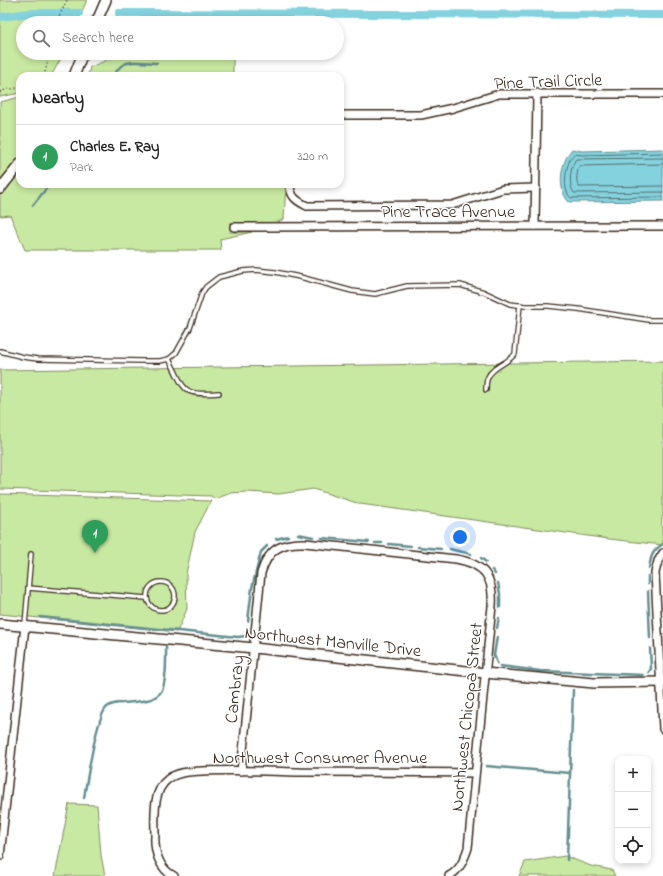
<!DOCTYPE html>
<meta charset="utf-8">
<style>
body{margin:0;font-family:"Indie Flower",sans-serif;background:#f6f6f6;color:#222}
.controls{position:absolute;right:12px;bottom:12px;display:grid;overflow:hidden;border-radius:8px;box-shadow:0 2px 6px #0003}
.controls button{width:36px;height:36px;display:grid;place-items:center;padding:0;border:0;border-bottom:1px solid #e0e0e0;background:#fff;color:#222;font:20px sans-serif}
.you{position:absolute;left:460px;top:537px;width:14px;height:14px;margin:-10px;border:3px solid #fff;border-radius:50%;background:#1a73e8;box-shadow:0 0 0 6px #1a73e833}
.badge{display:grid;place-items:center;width:26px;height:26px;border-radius:50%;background:#db2777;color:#fff;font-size:13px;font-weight:700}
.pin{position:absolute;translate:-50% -33px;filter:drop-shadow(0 1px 2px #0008)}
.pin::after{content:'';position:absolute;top:21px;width:14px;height:12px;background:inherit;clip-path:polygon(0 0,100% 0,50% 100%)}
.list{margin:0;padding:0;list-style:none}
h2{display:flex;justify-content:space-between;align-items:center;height:52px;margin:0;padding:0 16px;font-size:17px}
h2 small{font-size:13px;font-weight:400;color:#767676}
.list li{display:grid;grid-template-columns:26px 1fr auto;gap:12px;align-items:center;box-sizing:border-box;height:64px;padding:0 16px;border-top:1px solid #e0e0e0}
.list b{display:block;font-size:15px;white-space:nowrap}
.list p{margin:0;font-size:13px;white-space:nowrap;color:#767676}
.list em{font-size:13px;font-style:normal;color:#767676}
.icon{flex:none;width:22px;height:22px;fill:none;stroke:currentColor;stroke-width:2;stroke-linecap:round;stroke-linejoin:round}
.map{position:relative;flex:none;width:663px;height:876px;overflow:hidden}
.search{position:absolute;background:#fff;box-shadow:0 2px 6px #0003;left:16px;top:16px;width:328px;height:44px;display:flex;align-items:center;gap:10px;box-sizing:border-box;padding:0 14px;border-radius:22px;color:#767676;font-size:15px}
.panel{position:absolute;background:#fff;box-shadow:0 2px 6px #0003;left:16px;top:72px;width:328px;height:116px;border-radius:12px}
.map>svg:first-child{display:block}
.green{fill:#c8e9a1;stroke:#828a60}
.water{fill:#83d2de;stroke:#668f91}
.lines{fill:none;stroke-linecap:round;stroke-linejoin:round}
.shore{stroke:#586d6b;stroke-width:1}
.stream{stroke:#668f91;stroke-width:2.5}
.canal{stroke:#83d2de;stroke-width:8}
.lane-casing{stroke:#3b2a1e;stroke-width:6}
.street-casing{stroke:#3b2a1e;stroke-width:10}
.secondary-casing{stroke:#3b2a1e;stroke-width:12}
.path{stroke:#3b2a1e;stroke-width:1.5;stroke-dasharray:1 3;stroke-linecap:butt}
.lane{stroke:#fff;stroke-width:3.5}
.street{stroke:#fff;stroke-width:7}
.secondary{stroke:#fff;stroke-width:9}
.labels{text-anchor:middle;stroke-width:3;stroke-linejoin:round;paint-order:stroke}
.street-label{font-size:18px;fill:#3b2a1e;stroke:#fff}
</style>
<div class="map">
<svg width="663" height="876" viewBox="0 0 663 876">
<rect width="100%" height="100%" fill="#fff"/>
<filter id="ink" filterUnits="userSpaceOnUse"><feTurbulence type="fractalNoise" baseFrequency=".025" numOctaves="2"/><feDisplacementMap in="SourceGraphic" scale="8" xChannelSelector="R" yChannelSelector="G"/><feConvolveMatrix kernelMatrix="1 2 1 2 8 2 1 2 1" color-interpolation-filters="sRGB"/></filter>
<g filter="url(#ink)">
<g class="green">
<polygon points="0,0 87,0 77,23 23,23 23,53 64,53 51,76 20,76 20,93 0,97"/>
<polygon points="118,53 233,53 233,76 88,76 90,67 117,56"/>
<polygon points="20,97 20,157 0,183 0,102"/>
<polygon points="20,171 20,184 286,184 284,219 276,223 230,223 230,232 252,232 220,239 221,250 25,250 10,215 0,216 0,196"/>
<path d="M663 361V515C660 520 663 537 663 545L609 539 360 504 313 489 279 494 247 492 231 493 215 499 211 496 0 489V370Z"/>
<polygon points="0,494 211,501 195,532 186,574 187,609 177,632 0,614"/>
<polygon points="69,804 97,805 101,855 105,876 55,876"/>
<polygon points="565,856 591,866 612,870 615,876 519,876 525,862"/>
</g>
<path class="water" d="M572 149 582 151 663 149V201L569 202C556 189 561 161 572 149Z"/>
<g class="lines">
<g class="shore">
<path d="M663 153 582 155 574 154C566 161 561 190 571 198L663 197"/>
<path d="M663 158 576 159C570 167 568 185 574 193L663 192"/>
<path d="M663 164 580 166C577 170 575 182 579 187L663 186"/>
</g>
<g class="stream">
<polyline points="157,13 157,23"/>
<path d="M113 76C116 73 118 68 121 66 130 59 147 63 157 63"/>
<polyline points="33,205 50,184"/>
<polyline points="298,534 313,537"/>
<polyline points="322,538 369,542"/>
<polyline points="276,539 288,536"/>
<polyline points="375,543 382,543"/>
<polyline points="389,544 411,546"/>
<polyline points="418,547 441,549"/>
<polyline points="450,549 471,554"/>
<polyline points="481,558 486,562"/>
<path d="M649 568C651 556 652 551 663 544"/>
<polyline points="492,570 495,574"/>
<polyline points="498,583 500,594 500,607"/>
<polyline points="648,584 648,576"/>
<polyline points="648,591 650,638"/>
<polyline points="40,617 238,637 246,636 247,629"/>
<polyline points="248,621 252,588 261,552 267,546"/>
<polyline points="497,628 499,618"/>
<polyline points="497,637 494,655 497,663"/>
<polyline points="500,666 540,671 643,675"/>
<polyline points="649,672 651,669 650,648"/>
<polyline points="486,766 570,773"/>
<path d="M84 798C87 780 96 719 106 708 110 704 117 703 123 703 131 702 140 702 147 700 153 699 160 695 162 690 167 679 166 659 166 647"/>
<polyline points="567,860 573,690"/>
</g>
<g class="canal">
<polyline points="119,13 663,15"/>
<polyline points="0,17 30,13 79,13"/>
</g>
<defs>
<g id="lane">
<polyline points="0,351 23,357 38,359 143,361 160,361 169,359 176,353 190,328 202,293 206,287 219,277 243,271 256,270 275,272 300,277 352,291 375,294 407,286 460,285 484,292 510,304 525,306 548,306 578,309 649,320 663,320"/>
<path d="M169 359C186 390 180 396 219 393"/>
<path d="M486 390C486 385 486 381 488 377 492 367 508 363 515 354L520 305"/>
<circle cx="161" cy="596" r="14"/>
<polyline points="28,588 146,598"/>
<polyline points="25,625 31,554"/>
</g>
<g id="street">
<polyline points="340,115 421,115 453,108 499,94 663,94"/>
<path d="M290 184C290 197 297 201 307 206L452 205 503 189 536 188"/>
<polyline points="535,226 537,93"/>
<polyline points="234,227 663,226"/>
<polyline points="663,553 658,561 655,573 663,729"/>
<path d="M241 771 261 573C268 550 280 542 305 543L456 559C485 564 494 578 492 606L468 848C464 860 460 870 449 876"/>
<polyline points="0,856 25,626"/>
<path d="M174 876C159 869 154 851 155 835 155 817 152 791 168 779 174 774 181 773 188 772 225 769 263 771 300 772 358 772 417 772 475 773"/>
</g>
<g id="secondary">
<polyline points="96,23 106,0"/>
<polyline points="74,76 83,53"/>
<polyline points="0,189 20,164"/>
<polyline points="0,624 254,648 485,673 594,683 663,682"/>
</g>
</defs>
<use href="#lane" class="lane-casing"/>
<use href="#street" class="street-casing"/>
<use href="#secondary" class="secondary-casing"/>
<g class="path">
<polyline points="56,23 67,0"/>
<polyline points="44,76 48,61 48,53"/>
<polyline points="0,92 8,89 20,88"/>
</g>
<use href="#lane" class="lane"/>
<use href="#street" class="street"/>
<use href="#secondary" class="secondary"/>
</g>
</g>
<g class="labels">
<g class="street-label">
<text transform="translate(548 81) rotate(-2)" y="6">Pine Trail Circle</text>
<text x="448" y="217">Pine Trace Avenue</text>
<text transform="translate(333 641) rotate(6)" y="6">Northwest Manville Drive</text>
<text transform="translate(234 689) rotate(-84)" y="6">Cambray</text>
<text transform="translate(466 717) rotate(-84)" y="6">Northwest Chicopa Street</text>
<text x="320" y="763">Northwest Consumer Avenue</text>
</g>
</g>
</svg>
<div class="controls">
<button>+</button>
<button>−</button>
<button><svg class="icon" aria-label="locate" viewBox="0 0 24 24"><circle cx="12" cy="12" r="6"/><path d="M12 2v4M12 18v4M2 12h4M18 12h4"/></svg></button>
</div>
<div class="you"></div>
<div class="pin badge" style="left:95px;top:553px;background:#2e9e5b">1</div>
<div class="search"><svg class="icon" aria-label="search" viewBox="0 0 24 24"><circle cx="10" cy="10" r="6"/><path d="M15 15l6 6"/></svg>Search here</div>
<section class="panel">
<h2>Nearby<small></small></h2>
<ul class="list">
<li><span class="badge" style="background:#2e9e5b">1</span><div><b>Charles E. Ray</b><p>Park</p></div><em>320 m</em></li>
</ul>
</section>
</div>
